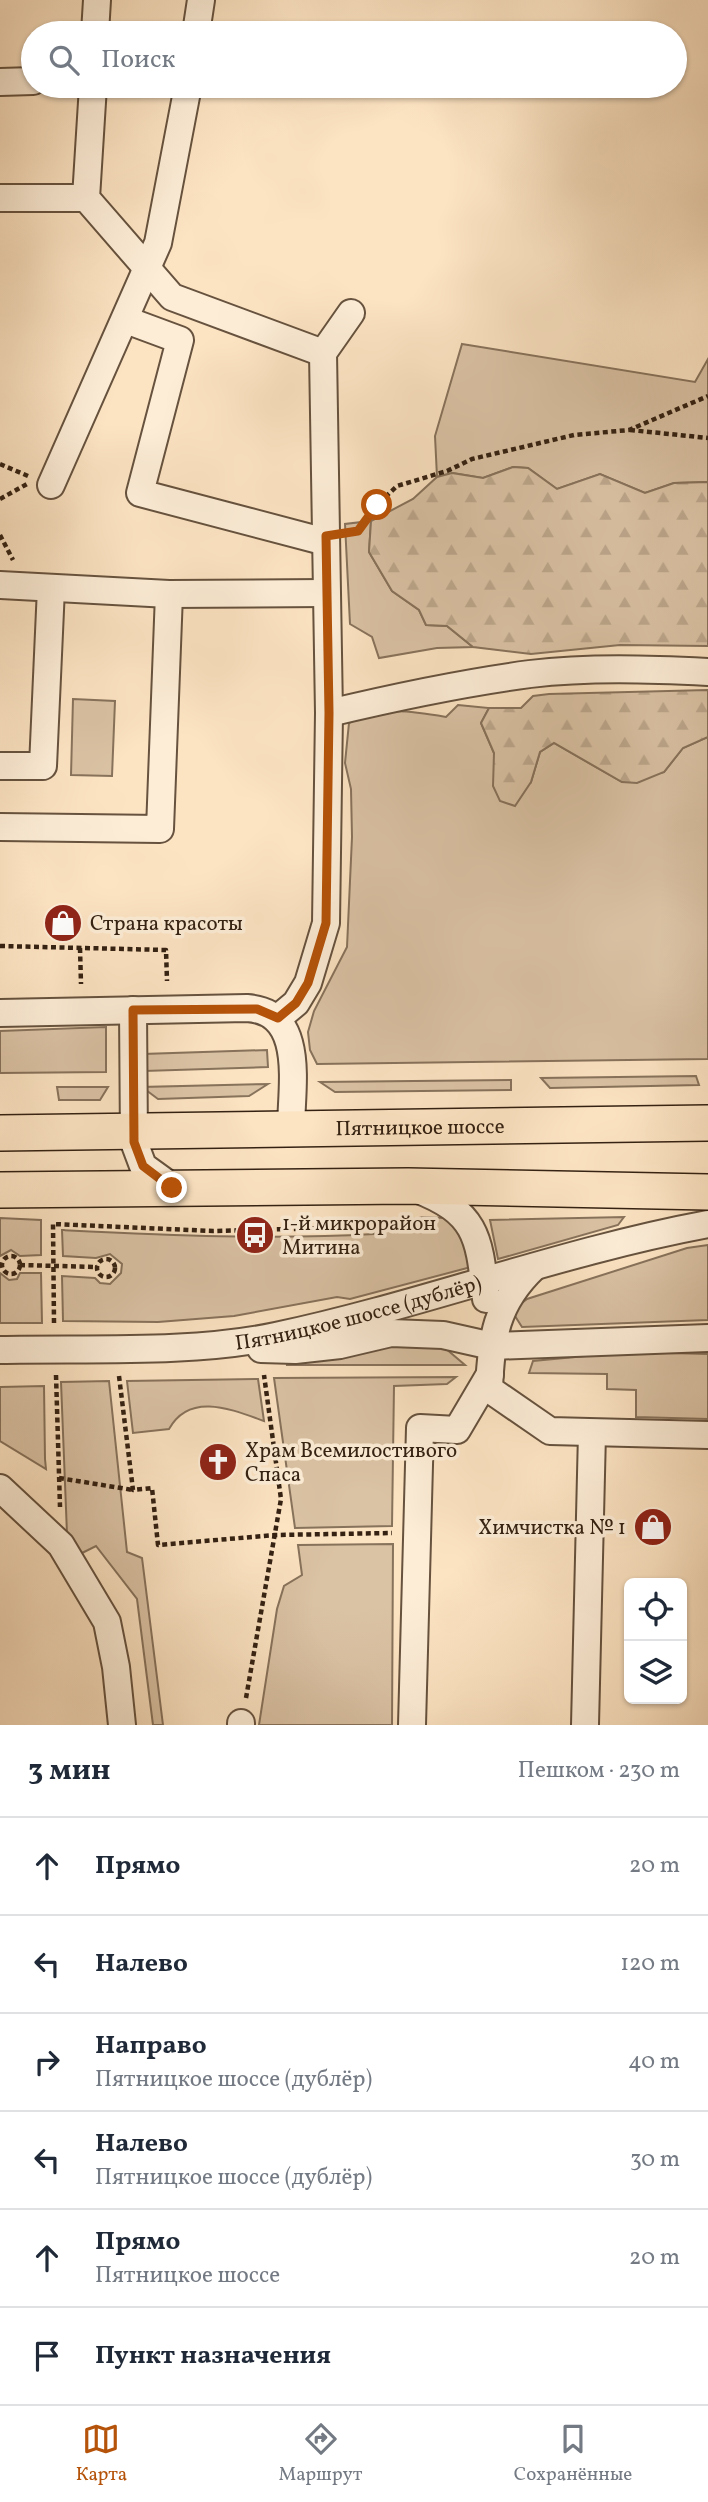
<!DOCTYPE html>
<html lang="ru">
<meta charset="utf-8">
<style>
body{margin:0;font-family:Vollkorn,serif;background:#f2f2f3;color:#1f2937}
.controls{position:absolute;right:21px;bottom:21px;display:grid;overflow:hidden;border-radius:10px;box-shadow:0 2px 5px #0004}
.controls button{width:63px;height:63px;display:grid;place-items:center;padding:0;border:0;border-bottom:2px solid #e0e1e3;background:#fff;color:#1f2937;font:35px sans-serif}
.stop{position:absolute;width:21px;height:21px;margin:-16px;border:5px solid #b45309;border-radius:50%;background:#fff}
.stop.end{background:#b45309;border-color:#fff;box-shadow:0 2px 7px #0008}
.list{margin:0;padding:0;list-style:none}
h2{display:flex;justify-content:space-between;align-items:center;height:91px;margin:0;padding:0 28px;font-size:30px}
h2 small{font-size:23px;font-weight:400;color:#747a83}
.list li{display:grid;grid-template-columns:46px 1fr auto;gap:21px;align-items:center;box-sizing:border-box;height:98px;padding:0 28px;border-top:2px solid #e0e1e3}
.list b{display:block;font-size:26px;white-space:nowrap}
.list p{margin:0;font-size:23px;white-space:nowrap;color:#747a83}
.list em{font-size:23px;font-style:normal;color:#747a83}
.icon{flex:none;width:38px;height:38px;fill:none;stroke:currentColor;stroke-width:2;stroke-linecap:round;stroke-linejoin:round}
.map{position:relative;flex:none;width:708px;height:1725px;overflow:hidden}
.search{position:absolute;background:#fff;box-shadow:0 2px 5px #0004;left:21px;right:21px;top:21px;height:77px;display:flex;align-items:center;gap:18px;box-sizing:border-box;padding:0 24px;border-radius:38px;color:#747a83;font-size:26px}
.sheet{height:679px;background:#fff}
nav{display:flex;justify-content:space-around;align-items:center;box-sizing:border-box;height:98px;border-top:2px solid #e0e1e3;background:#fff;font-size:19px;color:#747a83}
nav a{display:grid;justify-items:center;gap:4px}
nav .on{color:#b45309}
.map>svg:first-child{display:block}
.green{fill:#dac2a4;stroke:#87725b;stroke-width:2}
.forest{fill:url(#forest-firs);stroke:#87725b;stroke-width:2}
.lines{fill:none;stroke-linecap:round;stroke-linejoin:round}
.minor-casing{stroke:#66523e;stroke-width:30}
.major-casing{stroke:#342112;stroke-width:38}
.path{stroke:#342112;stroke-width:4.5;stroke-dasharray:5 3.5;stroke-linecap:butt}
.minor{stroke:#fdedd7;stroke-width:26}
.major{stroke:#fce3c2;stroke-width:35}
.route{stroke:#b45309;stroke-width:9}
.labels{text-anchor:middle;stroke-width:7;stroke-linejoin:round;paint-order:stroke}
.poi-label{font-size:21px;fill:#342112;stroke:#fdedd7;text-anchor:start}
.street-label{font-size:21px;fill:#342112;stroke:#fdedd7}
</style>
<div class="map">
<svg width="708" height="1725" viewBox="0 0 708 1725">
<defs>
<pattern id="forest-firs" width="22" height="20" patternUnits="userSpaceOnUse" patternTransform="scale(1.75)"><rect width="22" height="20" fill="#dac2a4"/><path d="M5 1l3.5 6h-7zM16 11l3.5 6h-7z" fill="#bca68c"/></pattern>
</defs>
<rect width="100%" height="100%" fill="#fce3c2"/>
<filter id="stains"><feTurbulence type="fractalNoise" baseFrequency=".00286" numOctaves="4"/><feColorMatrix values="0 0 0 0 .2 0 0 0 0 .09 0 0 0 0 .02 0 0 0 .5 -.17"/></filter>
<radialGradient id="worn" r=".72"><stop offset=".6" stop-color="#630" stop-opacity="0"/><stop offset="1" stop-color="#630" stop-opacity=".3"/></radialGradient>
<g class="green">
<polygon points="462,344 695,382 708,359 708,482 674,483 645,493 600,474 557,489 528,468 513,467 483,478 453,473 437,477 435,436"/>
<polygon points="371,521 369,552 392,591 419,610 426,625 447,626 473,647 437,648 379,658 372,637 350,624 345,524"/>
<polygon points="73,699 115,701 112,776 71,775"/>
<path d="M458 705 489 708 481 723 494 753 531 782 540 752 554 743 622 782 664 772 683 748 708 737V1059L317 1064 310 1050 308 1032 314 1011 347 947 352 837 351 789 345 763 349 723C381 706 411 711 446 717Z"/>
<polygon points="106,1027 106,1072 0,1073 0,1031"/>
<polygon points="267,1050 268,1067 144,1071 143,1054"/>
<polygon points="696,1076 699,1085 550,1088 541,1078"/>
<polygon points="511,1080 511,1090 335,1092 320,1082"/>
<polygon points="268,1084 249,1096 158,1099 142,1087"/>
<polygon points="57,1087 108,1087 100,1100 59,1100"/>
<path d="M424 1217 444 1218 461 1229 471 1267 350 1299 337 1297 234 1316 158 1322 63 1321 62 1276 95 1278 100 1283 110 1284 121 1273 122 1264 110 1254 96 1258 63 1256 62 1230C167 1235 270 1240 374 1234V1226Z"/>
<polygon points="624,1217 618,1225 498,1259 490,1220"/>
<polygon points="0,1218 41,1220 41,1255 20,1256 11,1250 0,1256"/>
<polygon points="708,1245 708,1320 522,1327 515,1316 518,1306 527,1299 687,1248"/>
<polygon points="0,1273 9,1280 17,1279 20,1273 41,1273 42,1323 0,1323"/>
<polygon points="409,1343 445,1348 465,1365 286,1365"/>
<polygon points="628,1352 708,1354 708,1419 636,1417 636,1390 607,1389 607,1374 529,1373 533,1361"/>
<polygon points="456,1377 447,1384 394,1386 392,1526 295,1528 274,1378"/>
<path d="M258 1379 264 1421C233 1410 190 1391 169 1429L133 1433 127 1381Z"/>
<polygon points="109,1381 127,1552 142,1558 163,1725 153,1725 137,1599 96,1546 76,1556 67,1534 61,1382"/>
<polygon points="44,1386 45,1459 46,1469 0,1441 0,1387"/>
<polygon points="393,1544 392,1725 259,1725 277,1609 284,1586 302,1575 298,1545"/>
</g>
<g class="forest">
<polygon points="513,467 528,468 557,489 600,474 645,493 674,483 708,482 708,646 620,645 531,654 473,647 447,626 426,625 419,610 392,591 369,552 371,521 413,499 437,477 452,473 483,478"/>
<polygon points="708,690 708,737 683,748 664,772 637,783 622,782 554,743 540,752 531,782 515,806 500,801 493,786 494,753 481,723 489,708 521,708 533,696 549,694"/>
</g>
<g class="lines">
<defs>
<g id="minor">
<polyline points="95,33 97,0"/>
<polyline points="196,33 201,0"/>
<polyline points="0,82 33,81"/>
<polyline points="93,86 86,198 172,297 323,353"/>
<polyline points="0,198 86,198"/>
<polyline points="126,320 180,340 140,493 326,542"/>
<polyline points="51,485 158,243 188,86"/>
<polyline points="0,585 169,594 326,593"/>
<path d="M329 713C396 697 462 683 530 674 588 667 650 669 708 672"/>
<polyline points="0,766 43,766 51,588"/>
<polyline points="0,827 160,829 169,594"/>
<polyline points="133,1010 134,1142 143,1166 172,1187"/>
<path d="M0 1013 247 1008C307 1012 291 1087 291 1130"/>
<polyline points="278,1018 296,1003 308,983 326,923 329,713 323,353 351,313"/>
<path d="M416 1189C479 1213 479 1239 486 1299"/>
<path d="M534 1267C496 1303 491 1338 489 1389L550 1431 708 1435"/>
<polyline points="261,1349 295,1350 340,1345 391,1333 443,1335 492,1346 708,1338"/>
<path id="s1" d="M0 1350C88 1348 191 1354 276 1336 422 1305 562 1251 708 1224"/>
<polyline points="0,1488 61,1545 107,1622 116,1667 122,1725"/>
<polyline points="241,1725 241,1723"/>
<polyline points="412,1725 420,1428 457,1430 490,1374"/>
<polyline points="585,1725 592,1433"/>
</g>
<g id="major">
<path id="s2" d="M0 1133 708 1123"/>
<polyline points="0,1190 408,1186 708,1192"/>
</g>
</defs>
<use href="#minor" class="minor-casing"/>
<use href="#major" class="major-casing"/>
<g class="path">
<polyline points="630,430 708,438"/>
<polyline points="0,464 28,476"/>
<polyline points="0,499 27,484"/>
<polyline points="351,532 358,531 377,505 397,486 447,471 472,459 574,435 629,430 708,396"/>
<polyline points="0,535 13,560"/>
<polyline points="0,946 166,950 167,981"/>
<polyline points="80,948 81,984"/>
<circle cx="11" cy="1265" r="9"/>
<circle cx="106" cy="1268" r="9"/>
<polyline points="20,1265 97,1267"/>
<polyline points="54,1323 53,1224 213,1231 367,1227"/>
<polyline points="56,1375 60,1507"/>
<polyline points="119,1376 133,1490 152,1488 158,1545 275,1535 392,1533"/>
<polyline points="59,1478 133,1490"/>
<polyline points="246,1698 281,1499 264,1375"/>
</g>
<use href="#minor" class="minor"/>
<use href="#major" class="major"/>
</g>
<g class="lines">
<polyline class="route" points="172,1188 143,1166 134,1142 133,1010 257,1009 278,1018 296,1003 308,983 326,923 329,713 326,536 358,531 377,505"/>
</g>
<defs>
<symbol id="shop-disc" viewBox="-11 -11 22 22"><circle r="9.5" fill="#8f2418" stroke="#fdedd7"/><path d="M-5-2.5h2.3a2.7 3.5 0 0 1 5.4 0H5L5.5 6h-11ZM-1.5-2.5h3a1.5 2.3 0 0 0-3 0Z" fill="#fff"/></symbol>
<symbol id="bus-disc" viewBox="-11 -11 22 22"><circle r="9.5" fill="#8f2418" stroke="#fdedd7"/><path d="M-5-6H5V4H4V6H2V4H-2V6H-4V4H-5ZM-3.5-4V0h7V-4ZM-3.5 1.2v1.5H-2V1.2ZM2 1.2v1.5H3.5V1.2Z" fill="#fff"/></symbol>
<symbol id="church-disc" viewBox="-11 -11 22 22"><circle r="9.5" fill="#8f2418" stroke="#fdedd7"/><path d="M-1.2-6h2.4v3.5h3.3v2.4h-3.3V6h-2.4V-.1h-3.3v-2.4h3.3Z" fill="#fff"/></symbol>
</defs>
<g fill-rule="evenodd">
<use href="#shop-disc" x="41" y="901" width="44" height="44"/>
<use href="#bus-disc" x="233" y="1213" width="44" height="44"/>
<use href="#church-disc" x="196" y="1440" width="44" height="44"/>
<use href="#shop-disc" x="631" y="1505" width="44" height="44"/>
</g>
<g class="labels">
<g class="poi-label">
<text x="90" y="930">Страна красоты</text>
<text x="282" y="1230">1-й микрорайон<tspan x="282" dy="24">Митина</tspan></text>
<text x="245" y="1457">Храм Всемилостивого<tspan x="245" dy="24">Спаса</tspan></text>
<text x="626" y="1534" text-anchor="end">Химчистка № 1</text>
</g>
<g class="street-label">
<text dy="7" stroke="none"><textPath href="#s2" startOffset="420">Пятницкое шоссе</textPath></text>
<text dy="7" stroke="none"><textPath href="#s1" startOffset="362">Пятницкое шоссе (дублёр)</textPath></text>
</g>
</g>
<rect width="100%" height="100%" filter="url(#stains)"/>
<rect width="100%" height="100%" fill="url(#worn)"/>
</svg>
<div class="controls">
<button><svg class="icon" aria-label="locate" viewBox="0 0 24 24"><circle cx="12" cy="12" r="6"/><path d="M12 2v4M12 18v4M2 12h4M18 12h4"/></svg></button>
<button><svg class="icon" aria-label="layers" viewBox="0 0 24 24"><path d="M12 4l9 5-9 5-9-5zM3 14l9 5 9-5"/></svg></button>
</div>
<div class="stop" style="left:377px;top:505px"></div>
<div class="stop end" style="left:172px;top:1188px"></div>
<div class="search"><svg class="icon" aria-label="search" viewBox="0 0 24 24"><circle cx="10" cy="10" r="6"/><path d="M15 15l6 6"/></svg>Поиск</div>
</div>
<section class="sheet">
<h2>3 мин<small>Пешком · 230 m</small></h2>
<ul class="list">
<li><svg class="icon" aria-label="ahead" viewBox="0 0 24 24"><path d="M12 20V5M6 11l6-6 6 6"/></svg><div><b>Прямо</b></div><em>20 m</em></li>
<li><svg class="icon" aria-label="left" viewBox="0 0 24 24"><path d="M17 20v-9H6M10 6l-5 5 5 5"/></svg><div><b>Налево</b></div><em>120 m</em></li>
<li><svg class="icon" aria-label="right" viewBox="0 0 24 24"><path d="M7 20v-9h11M14 6l5 5-5 5"/></svg><div><b>Направо</b><p>Пятницкое шоссе (дублёр)</p></div><em>40 m</em></li>
<li><svg class="icon" aria-label="left" viewBox="0 0 24 24"><path d="M17 20v-9H6M10 6l-5 5 5 5"/></svg><div><b>Налево</b><p>Пятницкое шоссе (дублёр)</p></div><em>30 m</em></li>
<li><svg class="icon" aria-label="ahead" viewBox="0 0 24 24"><path d="M12 20V5M6 11l6-6 6 6"/></svg><div><b>Прямо</b><p>Пятницкое шоссе</p></div><em>20 m</em></li>
<li><svg class="icon" aria-label="arrive" viewBox="0 0 24 24"><path d="M6 21V4h12l-3 4 3 4H6"/></svg><div><b>Пункт назначения</b></div></li>
</ul>
</section>
<nav>
<a class="on"><svg class="icon" aria-label="map" viewBox="0 0 24 24"><path d="M3 6l6-2 6 2 6-2v14l-6 2-6-2-6 2zM9 4v14M15 6v14"/></svg>Карта</a>
<a><svg class="icon" aria-label="directions" viewBox="0 0 24 24"><path d="M12 3l9 9-9 9-9-9zM9 14v-3h6M13 9l2 2-2 2"/></svg>Маршрут</a>
<a><svg class="icon" aria-label="saved" viewBox="0 0 24 24"><path d="M7 4h10v16l-5-4-5 4z"/></svg>Сохранённые</a>
</nav>
